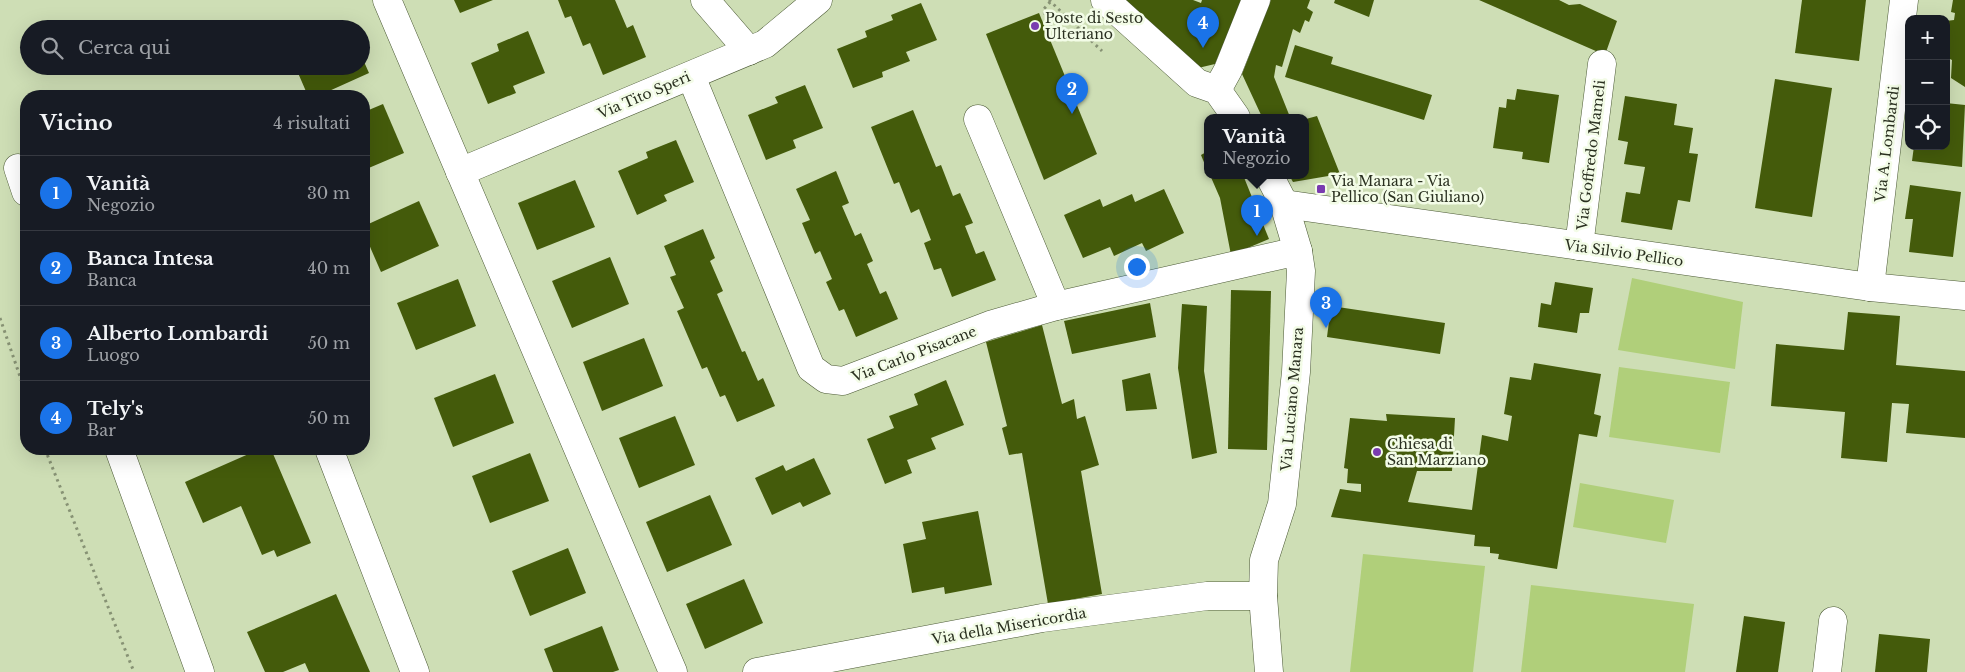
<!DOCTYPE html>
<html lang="it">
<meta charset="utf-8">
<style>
body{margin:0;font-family:"Libre Baskerville",serif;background:#242831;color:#f1f3f6}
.controls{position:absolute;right:15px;top:15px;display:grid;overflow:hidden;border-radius:10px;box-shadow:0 5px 20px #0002}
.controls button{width:45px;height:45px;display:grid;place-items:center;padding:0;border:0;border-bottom:1px solid #363941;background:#171b24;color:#f1f3f6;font:25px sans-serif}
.you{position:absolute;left:1136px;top:266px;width:18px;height:18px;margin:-12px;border:4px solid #fff;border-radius:50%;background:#1a73e8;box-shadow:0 0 0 8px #1a73e833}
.badge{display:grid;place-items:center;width:32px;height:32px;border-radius:50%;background:#1a73e8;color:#fff;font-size:16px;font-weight:700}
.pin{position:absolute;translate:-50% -41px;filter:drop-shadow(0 1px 2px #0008)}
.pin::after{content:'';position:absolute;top:26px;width:18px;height:15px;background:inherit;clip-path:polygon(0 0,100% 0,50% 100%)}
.popup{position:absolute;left:1204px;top:114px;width:105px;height:65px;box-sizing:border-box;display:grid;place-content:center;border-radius:10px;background:#171b24;filter:drop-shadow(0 1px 4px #0005);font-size:16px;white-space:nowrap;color:#9ea1a6}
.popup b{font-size:19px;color:#f1f3f6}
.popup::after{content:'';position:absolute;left:50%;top:100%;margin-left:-10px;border:10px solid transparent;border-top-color:#171b24}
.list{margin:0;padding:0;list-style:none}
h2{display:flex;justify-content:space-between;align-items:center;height:65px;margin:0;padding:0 20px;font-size:21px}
h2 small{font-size:16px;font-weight:400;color:#9ea1a6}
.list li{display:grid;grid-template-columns:32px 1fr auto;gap:15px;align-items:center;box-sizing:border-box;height:75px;padding:0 20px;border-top:1px solid #363941}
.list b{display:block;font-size:19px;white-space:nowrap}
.list p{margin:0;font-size:16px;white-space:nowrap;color:#9ea1a6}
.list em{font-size:16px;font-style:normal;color:#9ea1a6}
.icon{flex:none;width:28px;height:28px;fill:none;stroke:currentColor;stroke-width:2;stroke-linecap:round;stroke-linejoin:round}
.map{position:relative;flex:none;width:1965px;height:672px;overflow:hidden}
.search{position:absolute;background:#171b24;box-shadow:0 5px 20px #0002;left:20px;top:20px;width:350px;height:55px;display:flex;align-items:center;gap:12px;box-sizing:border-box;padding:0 18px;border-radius:28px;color:#9ea1a6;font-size:19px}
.panel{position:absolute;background:#171b24;box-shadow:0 5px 20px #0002;left:20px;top:90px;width:350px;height:365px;border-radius:20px}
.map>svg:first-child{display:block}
.green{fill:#b0cf7a}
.building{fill:#445b0b}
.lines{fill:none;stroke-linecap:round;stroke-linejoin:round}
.minor-casing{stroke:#4c5a36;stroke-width:29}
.path{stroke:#879274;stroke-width:3;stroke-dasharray:2.5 4;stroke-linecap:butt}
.minor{stroke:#fff;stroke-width:28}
.poi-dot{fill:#7a3bb0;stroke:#f3fce7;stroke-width:2}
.labels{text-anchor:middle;stroke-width:5;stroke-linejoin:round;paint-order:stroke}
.poi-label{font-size:14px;fill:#2a3020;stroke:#f3fce7;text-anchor:start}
.street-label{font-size:14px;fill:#2a3020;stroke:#f3fce7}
</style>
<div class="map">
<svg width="1965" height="672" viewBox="0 0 1965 672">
<rect width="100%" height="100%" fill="#cedeb5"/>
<g class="green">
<polygon points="1632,278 1743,302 1735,369 1618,350"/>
<polygon points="1619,367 1730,382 1720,453 1609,437"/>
<polygon points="1580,483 1674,500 1666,543 1573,527"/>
<polygon points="1363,554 1485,566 1473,672 1350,672"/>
<polygon points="1531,585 1694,604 1685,672 1521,672"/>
</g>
<g class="building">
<polygon points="454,0 493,0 460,13"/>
<polygon points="558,0 615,0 627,28 633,25 646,57 603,75 590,43 583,46 571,16 565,18"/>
<polygon points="1121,0 1193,0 1201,3 1202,0 1242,0 1215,64 1198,68"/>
<polygon points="1271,0 1310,0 1307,8 1313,12 1309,22 1305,20 1300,33 1293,29 1282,67 1276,65 1274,77 1290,117 1262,117 1242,74"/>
<polygon points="1335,0 1374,0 1369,17 1334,3"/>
<polygon points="1479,0 1559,0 1569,5 1580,4 1617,21 1605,55"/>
<polygon points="1802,0 1866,0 1859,61 1795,53"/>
<polygon points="1953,0 1965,0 1965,87 1951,78 1952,60 1946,57 1946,21 1954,20 1955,13 1951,12"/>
<polygon points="921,3 937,40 906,52 910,61 882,72 883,77 853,88 837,49 867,37 865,31 893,20 891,15"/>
<polygon points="1039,13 1097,154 1044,180 986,34"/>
<polygon points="528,31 545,73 513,86 516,93 488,104 471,63 499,51 497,44"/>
<polygon points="1295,45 1333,57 1331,64 1432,95 1424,120 1285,77"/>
<polygon points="361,55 369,73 318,96 308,96 295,66 361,66"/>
<polygon points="1775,79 1832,88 1812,217 1755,208"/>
<polygon points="805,85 823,128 793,140 796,148 766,160 748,115 778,103 775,97"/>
<polygon points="1517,89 1559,95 1549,163 1522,159 1523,152 1493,148 1499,107 1506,108 1507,99 1515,100"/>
<polygon points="1625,96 1677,104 1674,125 1693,128 1689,153 1698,154 1690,202 1678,200 1672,230 1621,222 1626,192 1640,194 1645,167 1624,164 1628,142 1618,140"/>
<polygon points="1946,103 1965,105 1962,167 1912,161 1914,146 1946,146"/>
<polygon points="383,104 404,153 364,170 364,112"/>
<polygon points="913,110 936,167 941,165 953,196 960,193 973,223 965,226 976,254 984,251 996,280 952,297 941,268 934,270 924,243 931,240 919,209 911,213 899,182 894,184 871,127"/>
<polygon points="1317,116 1340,174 1293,182 1289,175 1306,175 1306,119"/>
<polygon points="676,140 694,182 664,195 667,201 637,215 618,171 648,158 646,152"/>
<polygon points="1208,151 1208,172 1201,155"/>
<polygon points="836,171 849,203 842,206 855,236 861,233 873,261 867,264 880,294 886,291 898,319 856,337 844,309 839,311 826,282 832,279 820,251 815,254 802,223 810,220 796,189"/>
<polygon points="1210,175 1243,175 1269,239 1231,255 1220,198"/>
<polygon points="575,180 595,227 537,250 518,203"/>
<polygon points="1910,185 1961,192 1953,257 1909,252 1913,219 1905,219"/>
<polygon points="1164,189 1184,233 1146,251 1142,243 1114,256 1110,247 1083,258 1064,215 1100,199 1103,207 1132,194 1135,202"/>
<polygon points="419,201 439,246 381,272 364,233 364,226"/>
<polygon points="703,229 715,258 710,261 723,291 717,294 742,352 745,351 758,381 763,378 775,406 737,422 725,395 720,397 707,367 702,369 677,311 684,308 670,277 676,275 664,246"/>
<polygon points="610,257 629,304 572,328 552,281"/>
<polygon points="458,279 476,326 416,350 397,303"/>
<polygon points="1555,282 1593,288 1589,313 1580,313 1577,333 1538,327 1541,303 1551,305"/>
<polygon points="1231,290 1271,291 1267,450 1228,449"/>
<polygon points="1150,303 1156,337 1072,354 1064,321"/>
<polygon points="1182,304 1207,306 1204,371 1217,453 1192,459 1178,368"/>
<polygon points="1331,306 1445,323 1440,354 1327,337"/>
<polygon points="1848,312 1900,316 1896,365 1965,371 1965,438 1906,433 1909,404 1892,403 1887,462 1841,458 1845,412 1771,406 1776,344 1844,350"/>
<polygon points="1042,325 1062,404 1074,399 1077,419 1085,416 1099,465 1081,471 1102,594 1048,604 1022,453 1009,455 1002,428 1007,426 986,342"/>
<polygon points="644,338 663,386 602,411 583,362"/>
<polygon points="1534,363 1601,374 1594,414 1601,416 1597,437 1579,434 1557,569 1498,559 1499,554 1490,553 1490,547 1474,546 1475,535 1331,517 1340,489 1361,492 1361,484 1347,483 1348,469 1344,468 1350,418 1387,421 1386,414 1455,418 1452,471 1417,471 1408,502 1472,510 1482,435 1508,441 1512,416 1504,414 1510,377 1531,380"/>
<polygon points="1150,373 1157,409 1126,411 1122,380"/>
<polygon points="495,374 514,423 453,447 434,398"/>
<polygon points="946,380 964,425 931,438 936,449 907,460 912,473 885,484 867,439 894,428 889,416 918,405 914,394"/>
<polygon points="675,416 695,465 639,488 619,438"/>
<polygon points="260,449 271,449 311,543 277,557 274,550 262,555 241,506 203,523 185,482"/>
<polygon points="530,453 549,501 490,523 472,476"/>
<polygon points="814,458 831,494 803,507 800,502 772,515 755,478 783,465 786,471"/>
<polygon points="710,495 732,545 667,572 646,522"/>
<polygon points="978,511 992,585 945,594 944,587 912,593 903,544 926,539 922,522"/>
<polygon points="568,548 586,593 530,616 512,571"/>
<polygon points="744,579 763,623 705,649 686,604"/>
<polygon points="336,594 370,672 309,672 305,663 283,672 265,672 247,632"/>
<polygon points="1744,616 1785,622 1778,672 1736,672"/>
<polygon points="602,626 619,670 613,672 553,672 544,649"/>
<polygon points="1879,634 1930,639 1927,672 1875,672"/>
</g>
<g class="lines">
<defs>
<g id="minor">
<polyline points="387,0 673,672"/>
<polyline points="705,0 749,51"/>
<polyline points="1105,0 1197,83 1217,90 1236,117"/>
<polyline points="691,76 811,368 826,379 843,381 990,325 1056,306 1298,251"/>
<polyline points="1217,90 1228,70 1256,0"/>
<polyline points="978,119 1056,306"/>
<polyline points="18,168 26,192"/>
<polyline points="460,172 765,44 818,0"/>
<polyline points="1269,175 1284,204 1298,251 1301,271 1296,372 1282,504 1264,560 1263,596 1269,672"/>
<polyline points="1284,204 1870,287 1965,296"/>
<polyline points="1579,246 1602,64"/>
<polyline points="1870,287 1904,0"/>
<polyline points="119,449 200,672"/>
<polyline points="329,449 415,672"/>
<polyline points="757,672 1042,618 1207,596 1263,596"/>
<polyline points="1827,672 1833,621"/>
</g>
</defs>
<use href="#minor" class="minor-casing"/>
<g class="path">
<polyline points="1049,0 1102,51"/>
<polyline points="1045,28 1051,26 1043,10 1051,1"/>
<polyline points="0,318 26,394"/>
<polyline points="45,449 134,672"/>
</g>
<use href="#minor" class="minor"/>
</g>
<g class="poi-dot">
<circle cx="1035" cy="26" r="5"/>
<rect x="1316" y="184" width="10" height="10" rx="2.5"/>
<circle cx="1377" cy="452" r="5"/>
</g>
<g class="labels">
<g class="poi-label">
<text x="1045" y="23">Poste di Sesto<tspan x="1045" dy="16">Ulteriano</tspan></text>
<text x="1331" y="186">Via Manara - Via<tspan x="1331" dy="16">Pellico (San Giuliano)</tspan></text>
<text x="1387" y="449">Chiesa di<tspan x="1387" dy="16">San Marziano</tspan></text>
</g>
<g class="street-label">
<text transform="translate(644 95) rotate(-23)" y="5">Via Tito Speri</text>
<text transform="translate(1887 144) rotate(-83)" y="5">Via A. Lombardi</text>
<text transform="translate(1591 155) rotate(-83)" y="5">Via Goffredo Mameli</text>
<text transform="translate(1624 253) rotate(8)" y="5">Via Silvio Pellico</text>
<text transform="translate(914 354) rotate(-21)" y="5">Via Carlo Pisacane</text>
<text transform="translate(1292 399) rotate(-85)" y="5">Via Luciano Manara</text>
<text transform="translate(1009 626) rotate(-10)" y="5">Via della Misericordia</text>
</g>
</g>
</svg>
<div class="controls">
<button>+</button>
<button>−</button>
<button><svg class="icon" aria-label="locate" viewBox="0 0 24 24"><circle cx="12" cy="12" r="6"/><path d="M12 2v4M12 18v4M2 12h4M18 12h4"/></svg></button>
</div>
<div class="you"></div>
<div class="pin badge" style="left:1257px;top:236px">1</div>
<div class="popup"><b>Vanità</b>Negozio</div>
<div class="pin badge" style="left:1072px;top:114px">2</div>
<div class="pin badge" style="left:1326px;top:328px">3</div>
<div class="pin badge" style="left:1203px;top:48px">4</div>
<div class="search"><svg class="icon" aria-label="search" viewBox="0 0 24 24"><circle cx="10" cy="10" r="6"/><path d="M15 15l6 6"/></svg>Cerca qui</div>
<section class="panel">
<h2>Vicino<small>4 risultati</small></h2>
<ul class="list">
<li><span class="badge">1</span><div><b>Vanità</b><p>Negozio</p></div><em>30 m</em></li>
<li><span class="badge">2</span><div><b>Banca Intesa</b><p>Banca</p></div><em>40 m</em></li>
<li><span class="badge">3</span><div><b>Alberto Lombardi</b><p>Luogo</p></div><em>50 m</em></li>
<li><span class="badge">4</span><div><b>Tely's</b><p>Bar</p></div><em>50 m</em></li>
</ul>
</section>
</div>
